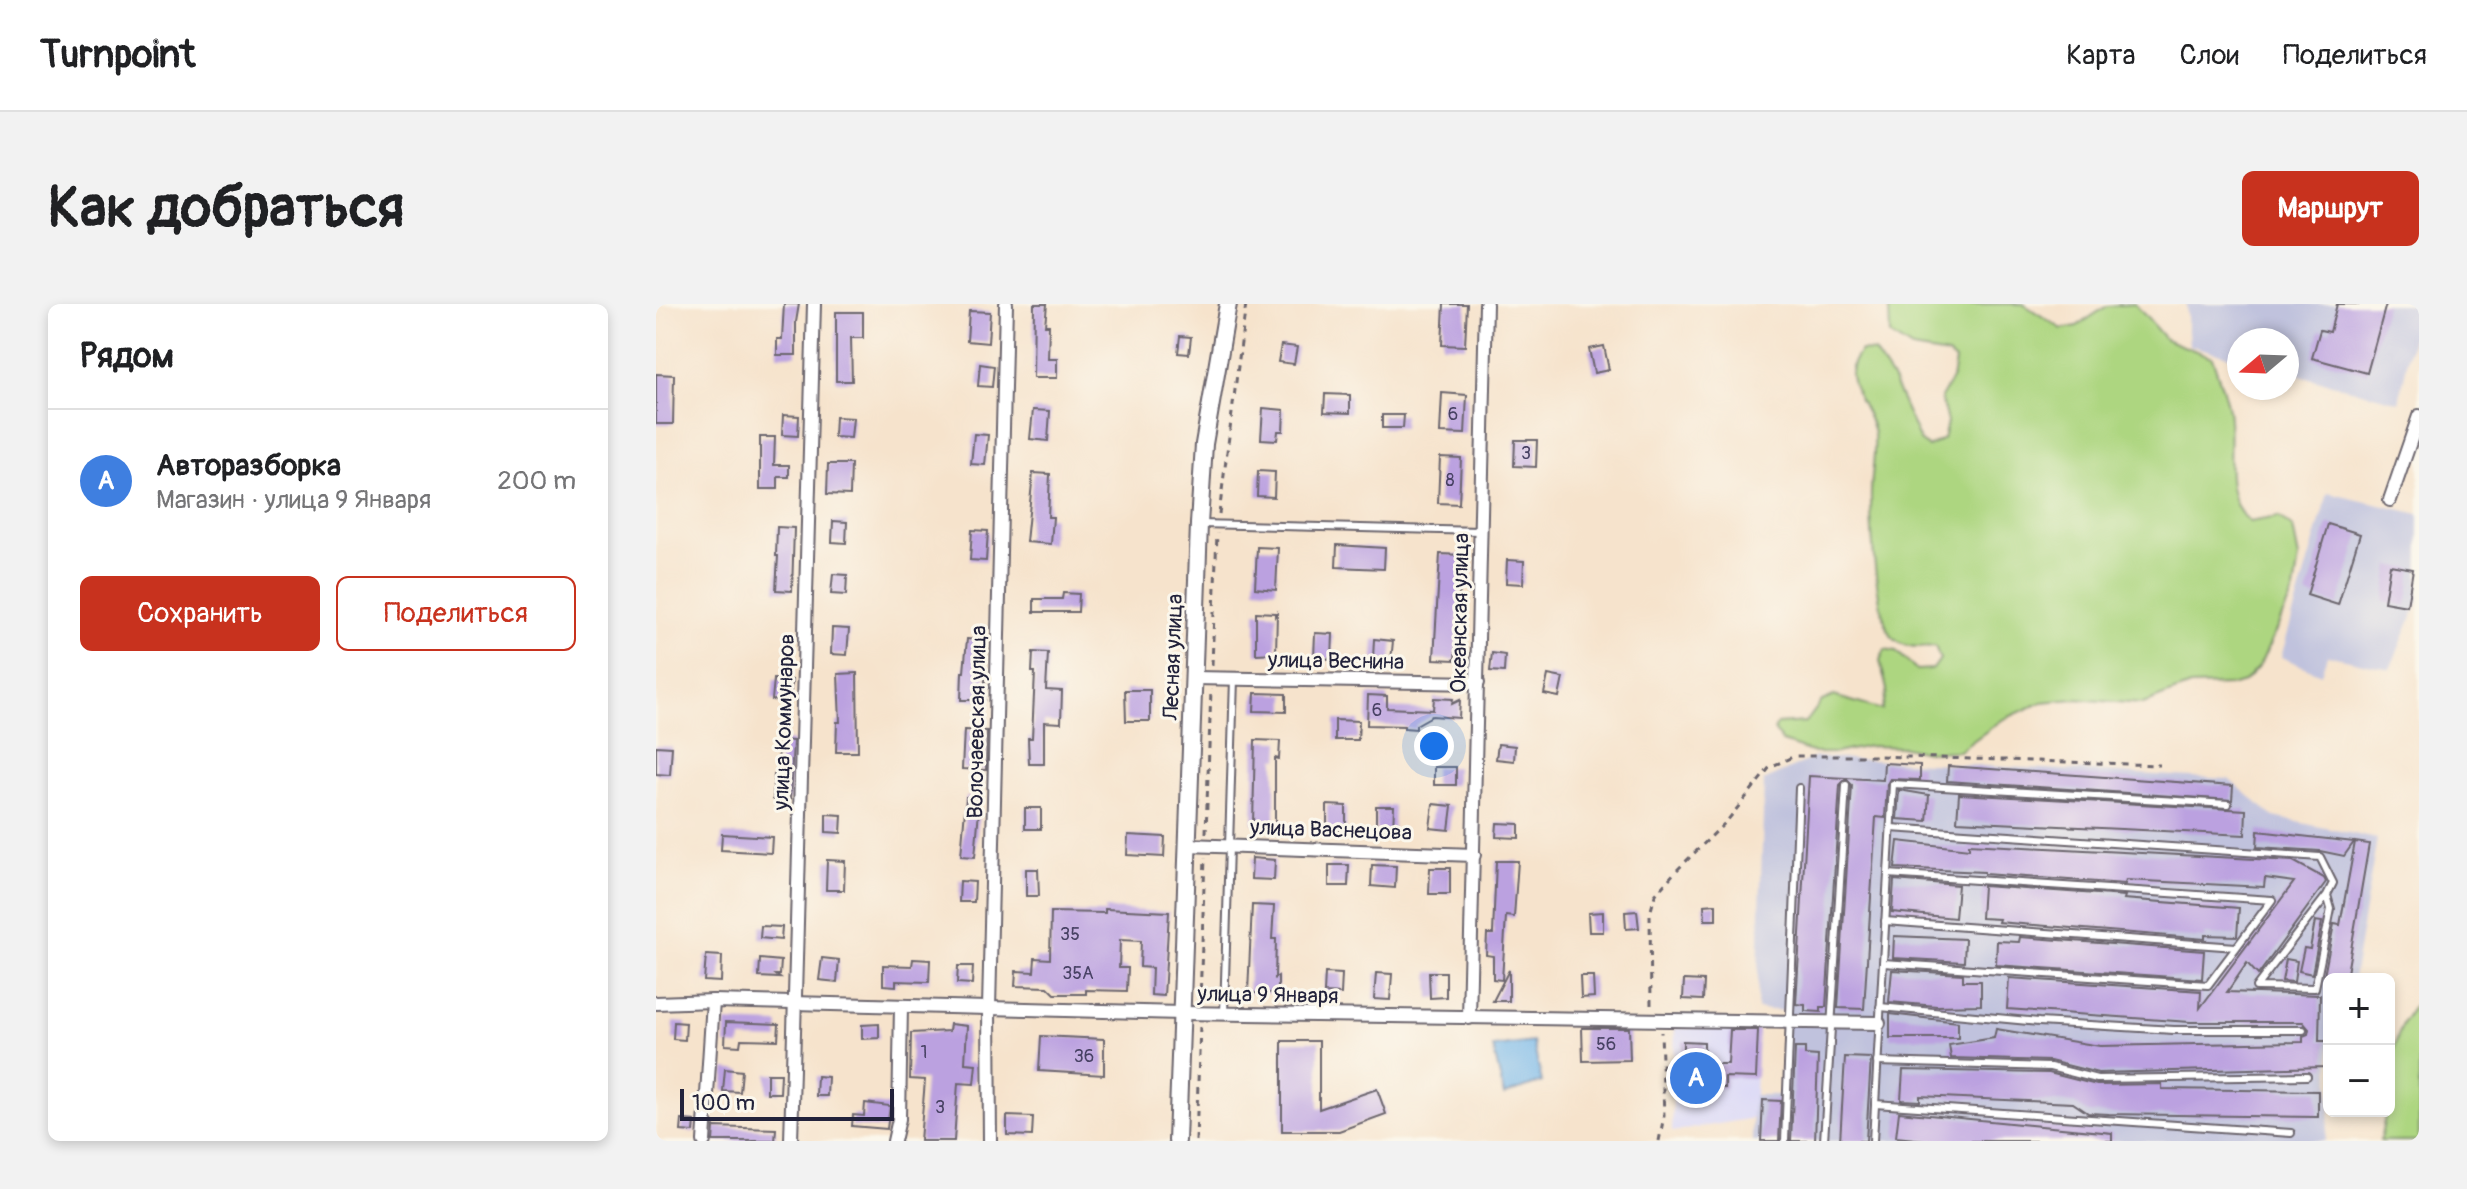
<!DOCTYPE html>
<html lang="ru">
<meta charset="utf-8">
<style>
body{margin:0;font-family:Pangolin,sans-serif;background:#f2f2f2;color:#202124}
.controls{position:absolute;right:24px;bottom:24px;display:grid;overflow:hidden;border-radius:12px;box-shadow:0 4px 12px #0003}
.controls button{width:72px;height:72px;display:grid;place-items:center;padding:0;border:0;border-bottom:2px solid #e0e0e0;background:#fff;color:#202124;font:40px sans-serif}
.compass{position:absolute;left:1571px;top:24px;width:72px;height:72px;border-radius:50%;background:#fff;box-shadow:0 4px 12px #0003;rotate:251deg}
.scale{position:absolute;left:24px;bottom:20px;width:214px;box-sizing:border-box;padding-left:8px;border:4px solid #22223b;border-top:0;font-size:22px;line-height:28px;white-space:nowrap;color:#22223b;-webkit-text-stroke:6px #fbf7ec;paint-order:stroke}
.you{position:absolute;left:778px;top:442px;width:28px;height:28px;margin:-20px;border:6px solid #fff;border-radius:50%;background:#1a73e8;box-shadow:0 0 0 12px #1a73e833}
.badge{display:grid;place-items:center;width:52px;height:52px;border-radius:50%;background:#c8321e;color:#fff;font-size:26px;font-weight:700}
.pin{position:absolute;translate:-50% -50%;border:4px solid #fff;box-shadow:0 2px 8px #0006}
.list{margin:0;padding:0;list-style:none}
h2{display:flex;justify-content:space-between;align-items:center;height:104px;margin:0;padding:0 32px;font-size:34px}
h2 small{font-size:26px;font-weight:400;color:#757577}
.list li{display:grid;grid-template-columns:52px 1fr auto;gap:24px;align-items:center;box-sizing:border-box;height:144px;padding:0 32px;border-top:2px solid #e0e0e0}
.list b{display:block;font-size:30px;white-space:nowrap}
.list p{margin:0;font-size:26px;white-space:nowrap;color:#757577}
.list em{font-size:26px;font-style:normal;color:#757577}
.actions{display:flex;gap:16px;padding:24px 32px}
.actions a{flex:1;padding:18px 0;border:2px solid #c8321e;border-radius:12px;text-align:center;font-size:28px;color:#c8321e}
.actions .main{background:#c8321e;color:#fff}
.map{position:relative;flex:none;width:1763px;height:837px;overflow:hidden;border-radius:12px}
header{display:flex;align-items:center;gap:48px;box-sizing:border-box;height:112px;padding:0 40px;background:#fff;border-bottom:2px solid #e0e0e0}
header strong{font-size:38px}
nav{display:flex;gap:44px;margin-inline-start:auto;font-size:28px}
.intro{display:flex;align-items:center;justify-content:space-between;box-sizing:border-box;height:192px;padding:0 48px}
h1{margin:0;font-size:56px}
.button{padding:20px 36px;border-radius:12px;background:#c8321e;color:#fff;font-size:28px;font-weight:700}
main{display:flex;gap:48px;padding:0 48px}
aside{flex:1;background:#fff;border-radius:12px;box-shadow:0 4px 12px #0003}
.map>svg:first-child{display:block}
.built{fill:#d9d7f8}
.industrial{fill:#c0c2dd}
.green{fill:#add680;stroke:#687c5e;stroke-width:2}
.water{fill:#73b5e8;stroke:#4a6c92;stroke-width:2}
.building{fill:#bba1e0}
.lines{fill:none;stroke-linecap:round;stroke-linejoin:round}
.service-casing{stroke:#6c666e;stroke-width:10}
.minor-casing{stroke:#6c666e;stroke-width:16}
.tertiary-casing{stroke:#6c666e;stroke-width:20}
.path{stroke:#6c666e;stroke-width:3;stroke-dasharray:6 6;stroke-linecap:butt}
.service{stroke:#fff;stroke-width:6}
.minor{stroke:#fff;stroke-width:12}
.tertiary{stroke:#fff;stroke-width:16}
.labels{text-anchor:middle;stroke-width:6;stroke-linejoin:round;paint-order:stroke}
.number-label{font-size:18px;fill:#484264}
.street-label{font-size:22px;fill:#22223b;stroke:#fbf7ec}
</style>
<header>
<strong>Turnpoint</strong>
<nav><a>Карта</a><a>Слои</a><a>Поделиться</a></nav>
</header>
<div class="intro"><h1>Как добраться</h1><a class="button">Маршрут</a></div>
<main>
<aside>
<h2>Рядом<small></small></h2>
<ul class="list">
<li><span class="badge" style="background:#3f7fe0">A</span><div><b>Авторазборка</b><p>Магазин · улица 9 Января</p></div><em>200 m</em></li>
</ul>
<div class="actions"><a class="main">Сохранить</a><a>Поделиться</a></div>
</aside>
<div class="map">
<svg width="1763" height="837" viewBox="0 0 1763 837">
<rect width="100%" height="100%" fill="#fbf7ec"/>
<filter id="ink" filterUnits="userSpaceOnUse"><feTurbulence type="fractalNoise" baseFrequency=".0125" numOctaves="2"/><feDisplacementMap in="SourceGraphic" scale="16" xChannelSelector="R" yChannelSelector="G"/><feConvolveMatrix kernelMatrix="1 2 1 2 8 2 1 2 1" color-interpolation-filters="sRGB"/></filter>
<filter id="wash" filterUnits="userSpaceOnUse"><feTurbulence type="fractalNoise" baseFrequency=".006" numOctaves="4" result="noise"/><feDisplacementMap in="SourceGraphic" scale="32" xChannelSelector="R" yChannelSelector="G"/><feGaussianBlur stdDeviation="1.8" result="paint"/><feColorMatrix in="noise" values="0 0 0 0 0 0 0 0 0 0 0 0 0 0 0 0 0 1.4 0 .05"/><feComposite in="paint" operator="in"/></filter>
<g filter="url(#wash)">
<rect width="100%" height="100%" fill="#f6e3cc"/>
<polygon class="built" points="1074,723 1102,724 1098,814 1016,828 1019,724"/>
<g class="industrial">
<polygon points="1530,0 1763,0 1743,98 1631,68 1631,36 1583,36 1583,55 1533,41"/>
<polygon points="1672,189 1763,210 1762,299 1734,365 1671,351 1665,370 1625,353"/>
<polygon points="1159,453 1573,475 1618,513 1721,535 1697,675 1673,675 1674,807 1669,837 1096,837 1097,791 1127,791 1130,707 1101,705 1108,477"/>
</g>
<g class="green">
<path d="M1236 0H1367L1406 25 1421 22 1451 2 1479 0 1509 35 1556 53C1561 70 1569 88 1572 106 1578 142 1563 193 1593 218L1622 213 1637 224 1643 254 1638 287 1604 361 1588 378 1578 381 1534 382 1487 400 1419 395 1386 398 1346 416 1303 447 1270 448 1249 443 1213 442 1180 449H1159L1126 438 1118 426 1121 420 1150 418 1166 397 1178 392 1226 406 1231 386 1224 356 1229 345 1240 347 1261 366 1277 365 1284 355 1279 342C1265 343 1250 345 1238 335 1220 318 1215 224 1215 197 1214 175 1220 152 1218 130 1214 99 1178 76 1205 47L1218 48 1237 76 1264 137 1272 143 1287 135 1291 118 1285 94 1296 75 1299 57 1292 51 1256 45 1234 31 1233 5Z"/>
<path d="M1763 695V837H1724L1730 807H1733C1733 766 1735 728 1763 695Z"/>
</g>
<polygon class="water" points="877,738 886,778 848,791 837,743"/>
<g id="blocks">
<g class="building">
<polygon points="128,0 143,0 140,18 140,51 121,51 121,35 126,35"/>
<polygon points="378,0 391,0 389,21 393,21 392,55 401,55 401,74 377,74"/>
<polygon points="788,0 811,0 809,42 786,41"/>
<polygon points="1681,0 1730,0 1711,69 1656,54 1664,26 1674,28"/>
<polygon points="313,7 334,8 332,39 311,37"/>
<polygon points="180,8 207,8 207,34 195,34 196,77 180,77"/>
<polygon points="524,32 535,33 533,50 522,49"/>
<polygon points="625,41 641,43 638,60 622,58"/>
<polygon points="948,42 953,66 938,69 933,45"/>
<polygon points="324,60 338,62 336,83 322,82"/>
<polygon points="0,70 18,71 17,120 0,120"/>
<polygon points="786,89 811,91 809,130 784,129"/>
<polygon points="669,90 694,91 694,109 668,108"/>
<polygon points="607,104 628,106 627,127 622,127 621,136 605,135"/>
<polygon points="377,106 394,107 392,137 374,135"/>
<polygon points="127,111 143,112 142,132 126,131"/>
<polygon points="726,111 748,111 747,124 726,124"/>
<polygon points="179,113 197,114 195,134 178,133"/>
<polygon points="318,130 332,131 329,161 315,160"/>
<polygon points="104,133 119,133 118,161 133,161 133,173 122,173 122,185 104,185"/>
<polygon points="859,136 881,136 880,163 858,162"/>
<polygon points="784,153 805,154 803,200 782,199"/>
<polygon points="172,160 195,160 194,191 171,190"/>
<polygon points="602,167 619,168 618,193 601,192"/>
<polygon points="377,169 394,170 392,213 397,213 395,240 370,238"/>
<polygon points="177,217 191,218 190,239 176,238"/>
<polygon points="1672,220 1704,230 1682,301 1651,291"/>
<polygon points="121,223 138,224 136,287 120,286 122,252 120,252"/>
<polygon points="316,226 332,227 330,257 314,256"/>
<polygon points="681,241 729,244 728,265 680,263"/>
<polygon points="601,243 622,244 620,286 599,284"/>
<polygon points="784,250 806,251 799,356 778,355"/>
<polygon points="851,256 868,257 867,280 850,279"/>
<polygon points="1734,261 1757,265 1751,302 1728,298"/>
<polygon points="177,270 191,271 190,291 175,290"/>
<polygon points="407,289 423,290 422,308 378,308 378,295 406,295"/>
<polygon points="600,308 619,309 619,312 621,309 620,349 600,350"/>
<polygon points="176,324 193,325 191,351 175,350"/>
<polygon points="659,329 677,330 676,355 658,354"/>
<polygon points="311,335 328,337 325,368 329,368 329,396 305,396 306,368 308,368"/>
<polygon points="718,335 737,337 735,357 717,355"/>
<polygon points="377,348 392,349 390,386 406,387 405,419 388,418 388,460 373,460 372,434 376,434 379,368 376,368"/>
<polygon points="836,349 849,351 848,368 834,367"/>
<polygon points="201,369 202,448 180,448 181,418 184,418 182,370"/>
<polygon points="892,371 907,374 903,393 888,390"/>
<polygon points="118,375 136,376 134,398 116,396"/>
<polygon points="469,386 494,386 494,417 470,417"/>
<polygon points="599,389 630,390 630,408 598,407"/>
<polygon points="712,391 731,392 731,404 777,406 778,394 797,395 796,400 804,396 803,414 776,412 760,421 760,425 748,424 748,422 711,421"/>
<polygon points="679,416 703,417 702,436 679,436"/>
<polygon points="308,426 331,427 330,466 306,465"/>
<polygon points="123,436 137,437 134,496 117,496 118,471 122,471"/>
<polygon points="599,436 624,437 623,455 619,454 619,520 597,520"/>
<polygon points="842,440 859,442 858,457 840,455"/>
<polygon points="0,442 16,443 14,471 0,470"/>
<polygon points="1228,459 1264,461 1264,476 1234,475 1231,480 1229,514 1220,513 1208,705 1182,704 1196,481 1190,475 1184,481 1170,703 1165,703 1165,708 1149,707 1149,701 1140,700 1153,472 1227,476"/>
<polygon points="1292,462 1577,482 1576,496 1291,477"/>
<rect x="778" y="463" width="22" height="18"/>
<polygon points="1243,486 1273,491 1271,517 1241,515"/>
<polygon points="1303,490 1590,506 1589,531 1301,517"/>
<polygon points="310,493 324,494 319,553 305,552"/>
<polygon points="777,500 796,502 793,526 774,524"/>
<polygon points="671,501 690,502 690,526 671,526"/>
<polygon points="720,502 738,502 737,527 720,526"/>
<rect x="369" y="504" width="16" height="21"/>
<polygon points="170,510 186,511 185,529 170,528"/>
<polygon points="841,519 863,520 863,534 840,533"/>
<polygon points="1602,527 1698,538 1688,552 1664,547 1601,543"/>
<polygon points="66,530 116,533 115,549 65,546"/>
<polygon points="472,531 509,533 508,553 471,551"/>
<polygon points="1242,537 1313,545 1313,540 1637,557 1668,574 1670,578 1602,671 1591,659 1571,688 1664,691 1663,737 1670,737 1670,763 1442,769 1394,757 1295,754 1293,741 1338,734 1340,725 1444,742 1647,738 1647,732 1652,730 1653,725 1647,718 1534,718 1351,705 1353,674 1545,687 1544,704 1638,578 1609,574 1608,583 1470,576 1469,580 1328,570 1328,568 1239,564"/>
<polygon points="1699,538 1713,540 1690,675 1685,675 1668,672 1678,620 1684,621"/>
<polygon points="596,554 619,556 618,576 595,575"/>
<polygon points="171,556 189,557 188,586 170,586"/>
<polygon points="840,557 862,557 858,613 850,612 846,676 837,675 837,652 830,651 831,630 837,630"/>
<polygon points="673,561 693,561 692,582 673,582"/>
<polygon points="716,561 740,562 739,584 715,582"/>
<polygon points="774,564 794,564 794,590 773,590"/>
<polygon points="370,565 382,565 383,592 370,592"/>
<polygon points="1238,576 1302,581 1299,614 1236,608"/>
<polygon points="304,577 319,578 318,598 303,598"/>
<polygon points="1327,582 1469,592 1468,595 1583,604 1581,632 1549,631 1549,635 1342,618 1343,615 1325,614"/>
<polygon points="1060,600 1060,616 1049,616 1048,601"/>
<polygon points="596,601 618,602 616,635 620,635 619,674 622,672 622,689 592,689"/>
<polygon points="449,605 513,608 508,692 495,691 496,664 484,663 485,637 464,636 463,664 472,664 471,687 430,686 430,690 399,690 392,683 359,682 360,667 378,668 379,654 394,655 395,608 449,609"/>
<polygon points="981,607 983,624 970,625 969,608"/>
<polygon points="947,608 947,628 933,628 932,609"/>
<polygon points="1659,617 1666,618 1656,670 1643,667 1648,644 1654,645"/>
<polygon points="105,622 126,623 125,636 104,634"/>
<polygon points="1238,632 1309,635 1308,658 1237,654"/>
<polygon points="1364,633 1548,647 1546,675 1340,661 1341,637 1363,638"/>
<polygon points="50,651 66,652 65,678 48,677"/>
<polygon points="166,654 183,656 181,678 163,676"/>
<polygon points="104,655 125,657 124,671 120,671 124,674 103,673"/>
<polygon points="257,655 274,656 273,678 240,677 240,682 227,681 227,661 256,662"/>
<polygon points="1630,655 1641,657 1638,678 1626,677"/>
<polygon points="302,662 317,662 316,680 301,679"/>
<polygon points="853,666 853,697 837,697"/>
<polygon points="1236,666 1307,670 1307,677 1325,677 1325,701 1281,702 1233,698"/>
<polygon points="773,668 790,668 790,693 774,694"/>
<polygon points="669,669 686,670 685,690 668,689"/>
<polygon points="720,669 736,670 734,696 718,695"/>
<polygon points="924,672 937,672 938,693 925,694"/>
<polygon points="1028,676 1048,677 1047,696 1027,695"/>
<polygon points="1234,710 1302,718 1302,734 1234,734"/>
<polygon points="18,718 30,719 29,736 17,735"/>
<polygon points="70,718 123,720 122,736 85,735 84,742 69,741"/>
<polygon points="223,720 223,734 206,735 206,721"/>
<polygon points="294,720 311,722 309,759 320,760 318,780 302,779 298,837 264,837 269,776 254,775 255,729 293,727"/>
<polygon points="926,724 973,724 974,756 927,757"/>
<polygon points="1074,726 1102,726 1100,774 1069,773 1069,784 1040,783 1040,760 1072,760"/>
<polygon points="385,732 448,735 448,771 383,767"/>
<polygon points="626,737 663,737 663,805 721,785 730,810 683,827 626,827"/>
<polygon points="1027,737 1048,738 1048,755 1027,755"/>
<polygon points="1139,744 1149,744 1149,751 1162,752 1159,837 1135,837"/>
<polygon points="1189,753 1215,754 1210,837 1184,837"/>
<polygon points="69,765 86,767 84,788 67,787"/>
<polygon points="1247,766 1393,769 1441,781 1506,780 1506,785 1662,787 1662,813 1453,810 1432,809 1417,799 1264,792 1264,797 1245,796"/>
<polygon points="111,770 125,770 124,789 111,789"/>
<polygon points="161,772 172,773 171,792 160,792"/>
<polygon points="1107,796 1125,797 1123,837 1105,837"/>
<polygon points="209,799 234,802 231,825 196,822 197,811 208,812"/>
<polygon points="1243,808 1456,829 1456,837 1278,837 1240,833"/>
<polygon points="351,812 377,813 376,832 351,831"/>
<polygon points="26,816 39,817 38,828 25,827"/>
<polygon points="58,823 120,825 119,837 57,837"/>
</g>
</g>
</g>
<g filter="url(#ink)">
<use href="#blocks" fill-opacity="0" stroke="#6c666e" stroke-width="2"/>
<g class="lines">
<defs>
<g id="service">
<polyline points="544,220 824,227"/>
<polyline points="1235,524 1664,553 1677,579 1671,591 1675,605 1659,684 1600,683 1671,591"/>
<polyline points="1229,617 1580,643"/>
<polyline points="1227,659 1552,681 1616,596 1232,570"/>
<polyline points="1224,703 1383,718 1518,726 1647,726"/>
<polyline points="568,710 578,374"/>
<polyline points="1221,758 1394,763 1441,775 1651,772"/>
<polyline points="1219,800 1635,829"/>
<polyline points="1129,837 1143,484"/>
<polyline points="1168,837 1190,481"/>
<polyline points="1217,837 1237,480 1572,500"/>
</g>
<g id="minor">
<polyline points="1734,196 1763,112"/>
<polyline points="537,374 822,379"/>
<polyline points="531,541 818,551"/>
<polyline points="0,699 57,697 525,709 1223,719"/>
<polyline points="813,714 830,0"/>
<polyline points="48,837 57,697"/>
<polyline points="135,837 158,0"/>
<polyline points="238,837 243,815 245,702"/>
<polyline points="334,837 333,704 350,0"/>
</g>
<polyline id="tertiary" points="521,837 543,220 548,140 572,0"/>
</defs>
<use href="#service" class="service-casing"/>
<use href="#minor" class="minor-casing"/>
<use href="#tertiary" class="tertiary-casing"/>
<g class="path">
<polyline points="563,210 590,0"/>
<polyline points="556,361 561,229"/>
<polyline points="550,529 555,385"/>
<polyline points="544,697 549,553"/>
<polyline points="995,701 994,610 999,591 1019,568 1071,517 1114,463 1139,452 1221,452 1504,461"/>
<polyline points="540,837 544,721"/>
<polyline points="1003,837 1008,812 1005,728"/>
</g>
<use href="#service" class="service"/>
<use href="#minor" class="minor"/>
<use href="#tertiary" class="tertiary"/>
</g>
</g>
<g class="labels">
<g class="number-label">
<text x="797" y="116">6</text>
<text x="870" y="155">3</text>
<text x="794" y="182">8</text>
<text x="721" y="412">6</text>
<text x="414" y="636">35</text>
<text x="422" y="675">35А</text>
<text x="950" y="746">56</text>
<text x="268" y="754">1</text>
<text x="428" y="758">36</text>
<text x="284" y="809">3</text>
</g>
<g class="street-label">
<text transform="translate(803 309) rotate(-89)" y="8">Океанская улица</text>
<text transform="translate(516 353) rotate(-88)" y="8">Лесная улица</text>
<text transform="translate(680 356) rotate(1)" y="8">улица Веснина</text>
<text transform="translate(127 418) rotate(-88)" y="8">улица Коммунаров</text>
<text transform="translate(320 418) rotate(-89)" y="8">Волочаевская улица</text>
<text transform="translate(675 525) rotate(2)" y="8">улица Васнецова</text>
<text transform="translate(612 690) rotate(1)" y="8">улица 9 Января</text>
</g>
</g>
</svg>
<div class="controls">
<button>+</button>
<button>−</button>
</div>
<svg class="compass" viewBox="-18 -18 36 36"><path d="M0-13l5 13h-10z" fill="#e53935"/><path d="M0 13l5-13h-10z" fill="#757577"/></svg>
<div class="scale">100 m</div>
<div class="you"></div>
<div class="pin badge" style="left:1040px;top:774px;background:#3f7fe0">A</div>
</div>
</main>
